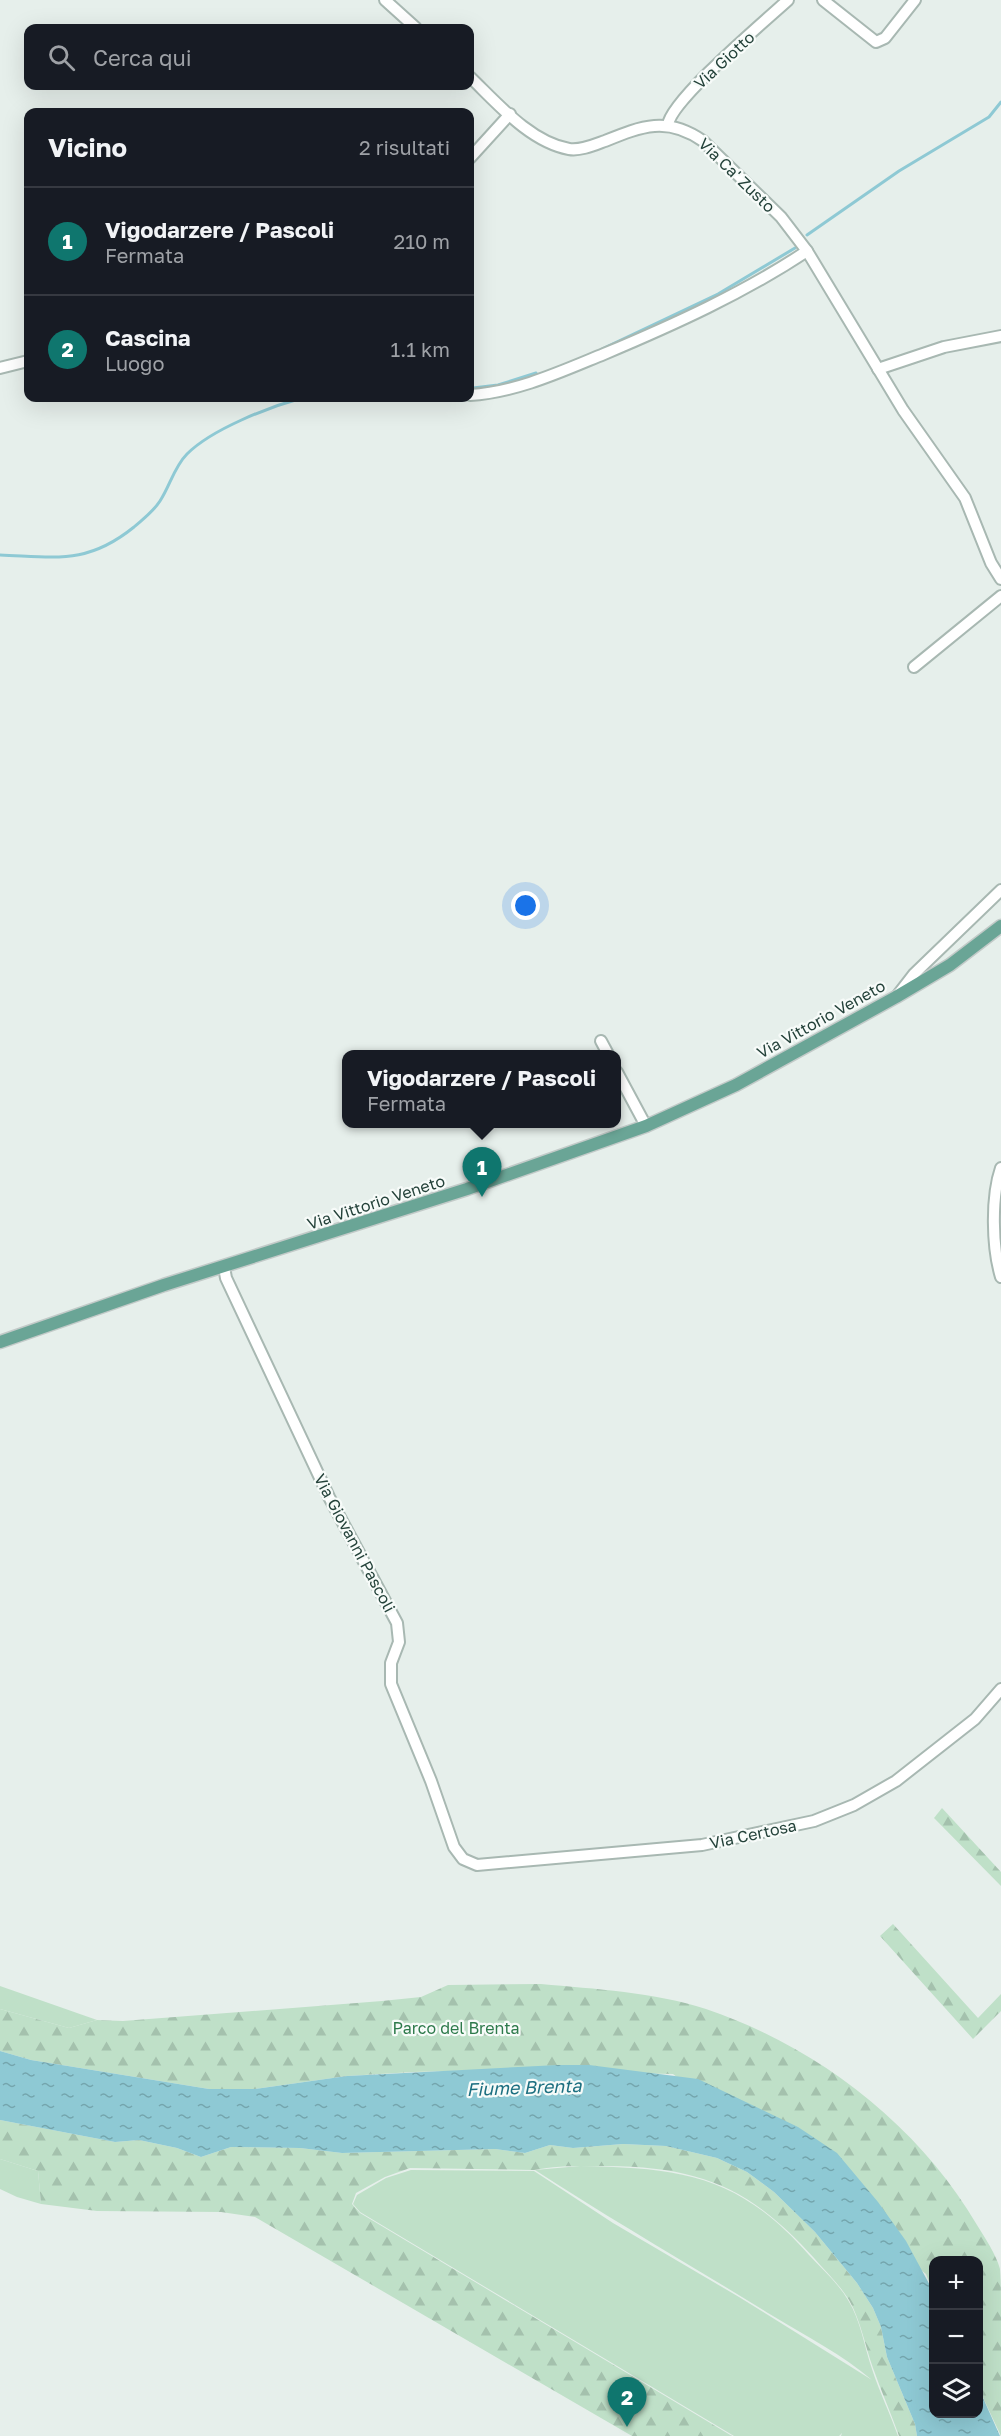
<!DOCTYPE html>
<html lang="it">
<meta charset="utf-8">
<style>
body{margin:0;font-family:"Golos Text",sans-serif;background:#20242c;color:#f1f3f6}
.controls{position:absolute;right:18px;bottom:18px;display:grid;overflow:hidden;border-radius:12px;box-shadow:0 6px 24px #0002}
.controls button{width:54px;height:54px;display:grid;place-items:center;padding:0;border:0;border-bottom:2px solid #363941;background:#171b24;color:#f1f3f6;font:30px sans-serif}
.you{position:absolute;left:526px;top:906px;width:21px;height:21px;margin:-15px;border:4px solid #fff;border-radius:50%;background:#1a73e8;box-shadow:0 0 0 9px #1a73e833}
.badge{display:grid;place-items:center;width:39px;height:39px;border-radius:50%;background:#0f766e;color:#fff;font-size:20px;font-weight:700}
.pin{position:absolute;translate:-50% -50px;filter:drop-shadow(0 2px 3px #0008)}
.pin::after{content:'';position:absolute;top:32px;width:21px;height:18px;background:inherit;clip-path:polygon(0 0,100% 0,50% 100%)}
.popup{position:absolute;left:342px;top:1050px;width:279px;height:78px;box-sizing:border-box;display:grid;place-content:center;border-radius:12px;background:#171b24;filter:drop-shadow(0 2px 4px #0005);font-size:20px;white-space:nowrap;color:#9ea1a6}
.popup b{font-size:22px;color:#f1f3f6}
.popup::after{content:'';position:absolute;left:50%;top:100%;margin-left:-12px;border:12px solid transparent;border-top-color:#171b24}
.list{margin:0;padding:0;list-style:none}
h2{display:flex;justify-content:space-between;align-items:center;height:78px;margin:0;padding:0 24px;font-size:26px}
h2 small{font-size:20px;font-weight:400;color:#9ea1a6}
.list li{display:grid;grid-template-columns:39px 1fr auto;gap:18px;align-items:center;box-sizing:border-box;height:108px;padding:0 24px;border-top:2px solid #363941}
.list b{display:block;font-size:22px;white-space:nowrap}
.list p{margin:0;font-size:20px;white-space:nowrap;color:#9ea1a6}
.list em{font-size:20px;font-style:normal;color:#9ea1a6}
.icon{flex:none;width:33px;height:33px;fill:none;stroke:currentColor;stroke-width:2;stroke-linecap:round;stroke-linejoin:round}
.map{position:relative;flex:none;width:1001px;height:2436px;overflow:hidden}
.search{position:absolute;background:#171b24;box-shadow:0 6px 24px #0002;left:24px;top:24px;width:450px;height:66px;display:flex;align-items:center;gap:15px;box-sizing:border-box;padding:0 21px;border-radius:12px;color:#9ea1a6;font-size:22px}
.panel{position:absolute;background:#171b24;box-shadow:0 6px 24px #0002;left:24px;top:108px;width:450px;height:294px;border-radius:12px}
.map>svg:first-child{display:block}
.green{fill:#bfe0c8}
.forest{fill:url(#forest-firs)}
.water{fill:url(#water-ripples)}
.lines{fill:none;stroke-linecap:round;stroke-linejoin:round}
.stream{stroke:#8ec9d4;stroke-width:3}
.minor-casing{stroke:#a8b8b2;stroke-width:14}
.major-casing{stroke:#c2cac8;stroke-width:15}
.minor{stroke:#fff;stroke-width:10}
.major{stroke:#6aa596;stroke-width:12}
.labels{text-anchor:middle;stroke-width:4.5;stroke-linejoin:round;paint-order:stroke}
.street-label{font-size:16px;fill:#24423a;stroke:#f7fbf9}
.park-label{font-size:16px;fill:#2d7a4b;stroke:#f7fbf9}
.water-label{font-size:18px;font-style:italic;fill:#1c6f80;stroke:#f7fbf9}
</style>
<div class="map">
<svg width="1001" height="2436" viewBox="0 0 1001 2436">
<defs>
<pattern id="forest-firs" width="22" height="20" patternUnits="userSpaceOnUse" patternTransform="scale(1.5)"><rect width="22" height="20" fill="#bfe0c8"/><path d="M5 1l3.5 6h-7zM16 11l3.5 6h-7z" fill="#a4c1ad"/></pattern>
<pattern id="water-ripples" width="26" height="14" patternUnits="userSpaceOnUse" patternTransform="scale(1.5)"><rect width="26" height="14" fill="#8ec9d4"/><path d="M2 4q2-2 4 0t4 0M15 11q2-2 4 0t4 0" fill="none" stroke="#74a5ad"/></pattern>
</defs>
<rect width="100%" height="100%" fill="#e6efeb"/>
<g class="green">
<polygon points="0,1986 97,2020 69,2028 0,2009"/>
<polygon points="0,2159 38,2171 41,2204 17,2197 0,2189"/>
<path d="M580 2166C682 2168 739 2175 809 2255 822 2269 838 2283 848 2300 861 2321 864 2346 872 2369 879 2391 890 2413 898 2436H841L842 2433 839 2436H734L360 2212 353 2204 357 2195 386 2178 411 2170 534 2171 613 2223 739 2297 872 2380C843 2355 806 2336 773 2316 694 2267 613 2221 535 2170Z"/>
</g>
<g class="forest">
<polygon points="942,1808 1001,1872 1001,1886 934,1818"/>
<polygon points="893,1924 978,2018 1001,1994 1001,2011 973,2039 880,1936"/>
<path d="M541 1984C595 1989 654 1992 706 2009 816 2046 918 2124 977 2225 985 2238 996 2254 1000 2269 1001 2281 1001 2300 1001 2314 1001 2354 1001 2395 1001 2436L979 2389 978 2260H934L933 2291 926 2274 673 2074 484 2070 413 2072 347 2076 255 2089H209L31 2060 0 2051V2009L69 2028 97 2020 123 2021 382 2001 421 1997 448 1985Z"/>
<path d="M0 2120 115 2142 139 2140 177 2148 201 2157 231 2147 300 2148 342 2153 495 2149 525 2153 550 2145 573 2148 623 2144 666 2146 717 2158 747 2172 774 2192 815 2232 857 2283 873 2308 881 2327 887 2357 915 2424 917 2436H899C891 2413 881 2391 873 2368 865 2346 861 2321 849 2300 840 2285 825 2271 814 2258 751 2188 701 2167 607 2166 582 2166 558 2165 534 2170L410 2168 385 2177 356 2193 352 2204 360 2213 732 2436H632L255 2217 221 2212 97 2211 41 2204 38 2171 0 2159Z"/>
</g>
<polygon class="water" points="0,2051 31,2060 209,2089 255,2089 347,2076 558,2065 589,2065 698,2079 798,2127 837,2153 878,2202 906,2241 933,2291 934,2414 978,2414 979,2389 1000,2436 917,2436 915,2424 887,2357 881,2327 873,2308 857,2283 815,2232 774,2192 747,2172 717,2158 666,2146 623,2144 573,2148 550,2145 525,2153 495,2149 342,2153 300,2148 231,2147 201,2157 177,2148 139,2140 115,2142 0,2120"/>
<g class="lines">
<g class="stream">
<polyline points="807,235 899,171 989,117 1001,102"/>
<polyline points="602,349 718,294 795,248"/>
<polyline points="473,388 498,385 536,373"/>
<path d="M0 555C56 557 87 565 134 527 143 519 153 512 160 501 170 486 174 467 187 454 212 429 269 407 302 398"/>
</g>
<defs>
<g id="minor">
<polyline points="385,0 416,28"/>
<polyline points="823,0 876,42 885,38 915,0"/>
<path d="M470 77C497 103 530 142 569 149 580 151 594 145 605 141 642 126 667 116 703 141L781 217 807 251 903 410 965 498 991 563 1001 579"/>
<path d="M668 125C670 101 765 21 788 0"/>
<polyline points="470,158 510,114"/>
<polyline points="0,368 28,361"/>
<polyline points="878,369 944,347 1001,336"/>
<path d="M470 395C517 392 560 372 604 354 673 325 744 293 807 251"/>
<polyline points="914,667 1001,596"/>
<polyline points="897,996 914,974 1001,890"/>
<polyline points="601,1041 608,1054"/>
<polyline points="617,1072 646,1126"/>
<path d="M1001 1168C991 1197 992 1247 1001 1277"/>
<polyline points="224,1267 226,1278 329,1497 397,1623 399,1642 391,1663 391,1684 431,1781 454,1847 463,1859 477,1865 702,1845 814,1821 854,1805 896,1781 975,1719 1001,1689"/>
</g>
<polyline id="major" points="0,1342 164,1285 467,1189 646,1126 736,1085 896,997 950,965 1001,926"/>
</defs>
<use href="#minor" class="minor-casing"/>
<use href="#major" class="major-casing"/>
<use href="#minor" class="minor"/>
<use href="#major" class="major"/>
</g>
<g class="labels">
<g class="street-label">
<text transform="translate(724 60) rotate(-43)" y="6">Via Giotto</text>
<text transform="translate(737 175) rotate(44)" y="6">Via Ca' Zusto</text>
<text transform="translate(821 1019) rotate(-29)" y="6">Via Vittorio Veneto</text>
<text transform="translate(376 1202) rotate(-18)" y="6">Via Vittorio Veneto</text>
<text transform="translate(355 1543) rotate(62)" y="6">Via Giovanni Pascoli</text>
<text transform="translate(753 1834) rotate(-12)" y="6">Via Certosa</text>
</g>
<g class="park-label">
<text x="456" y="2034">Parco del Brenta</text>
</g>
<g class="water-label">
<text transform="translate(524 2088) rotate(-2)" y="6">Fiume Brenta</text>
</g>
</g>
</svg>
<div class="controls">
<button>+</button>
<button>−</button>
<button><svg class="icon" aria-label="layers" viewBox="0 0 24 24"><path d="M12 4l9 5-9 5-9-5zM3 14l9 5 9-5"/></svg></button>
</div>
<div class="you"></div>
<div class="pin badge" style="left:482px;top:1197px">1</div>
<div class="popup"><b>Vigodarzere / Pascoli</b>Fermata</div>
<div class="pin badge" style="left:627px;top:2427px">2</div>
<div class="search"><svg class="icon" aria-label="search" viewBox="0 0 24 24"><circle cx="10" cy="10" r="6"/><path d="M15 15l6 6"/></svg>Cerca qui</div>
<section class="panel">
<h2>Vicino<small>2 risultati</small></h2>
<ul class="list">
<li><span class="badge">1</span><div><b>Vigodarzere / Pascoli</b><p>Fermata</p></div><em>210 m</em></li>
<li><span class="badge">2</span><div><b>Cascina</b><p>Luogo</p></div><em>1.1 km</em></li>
</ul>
</section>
</div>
